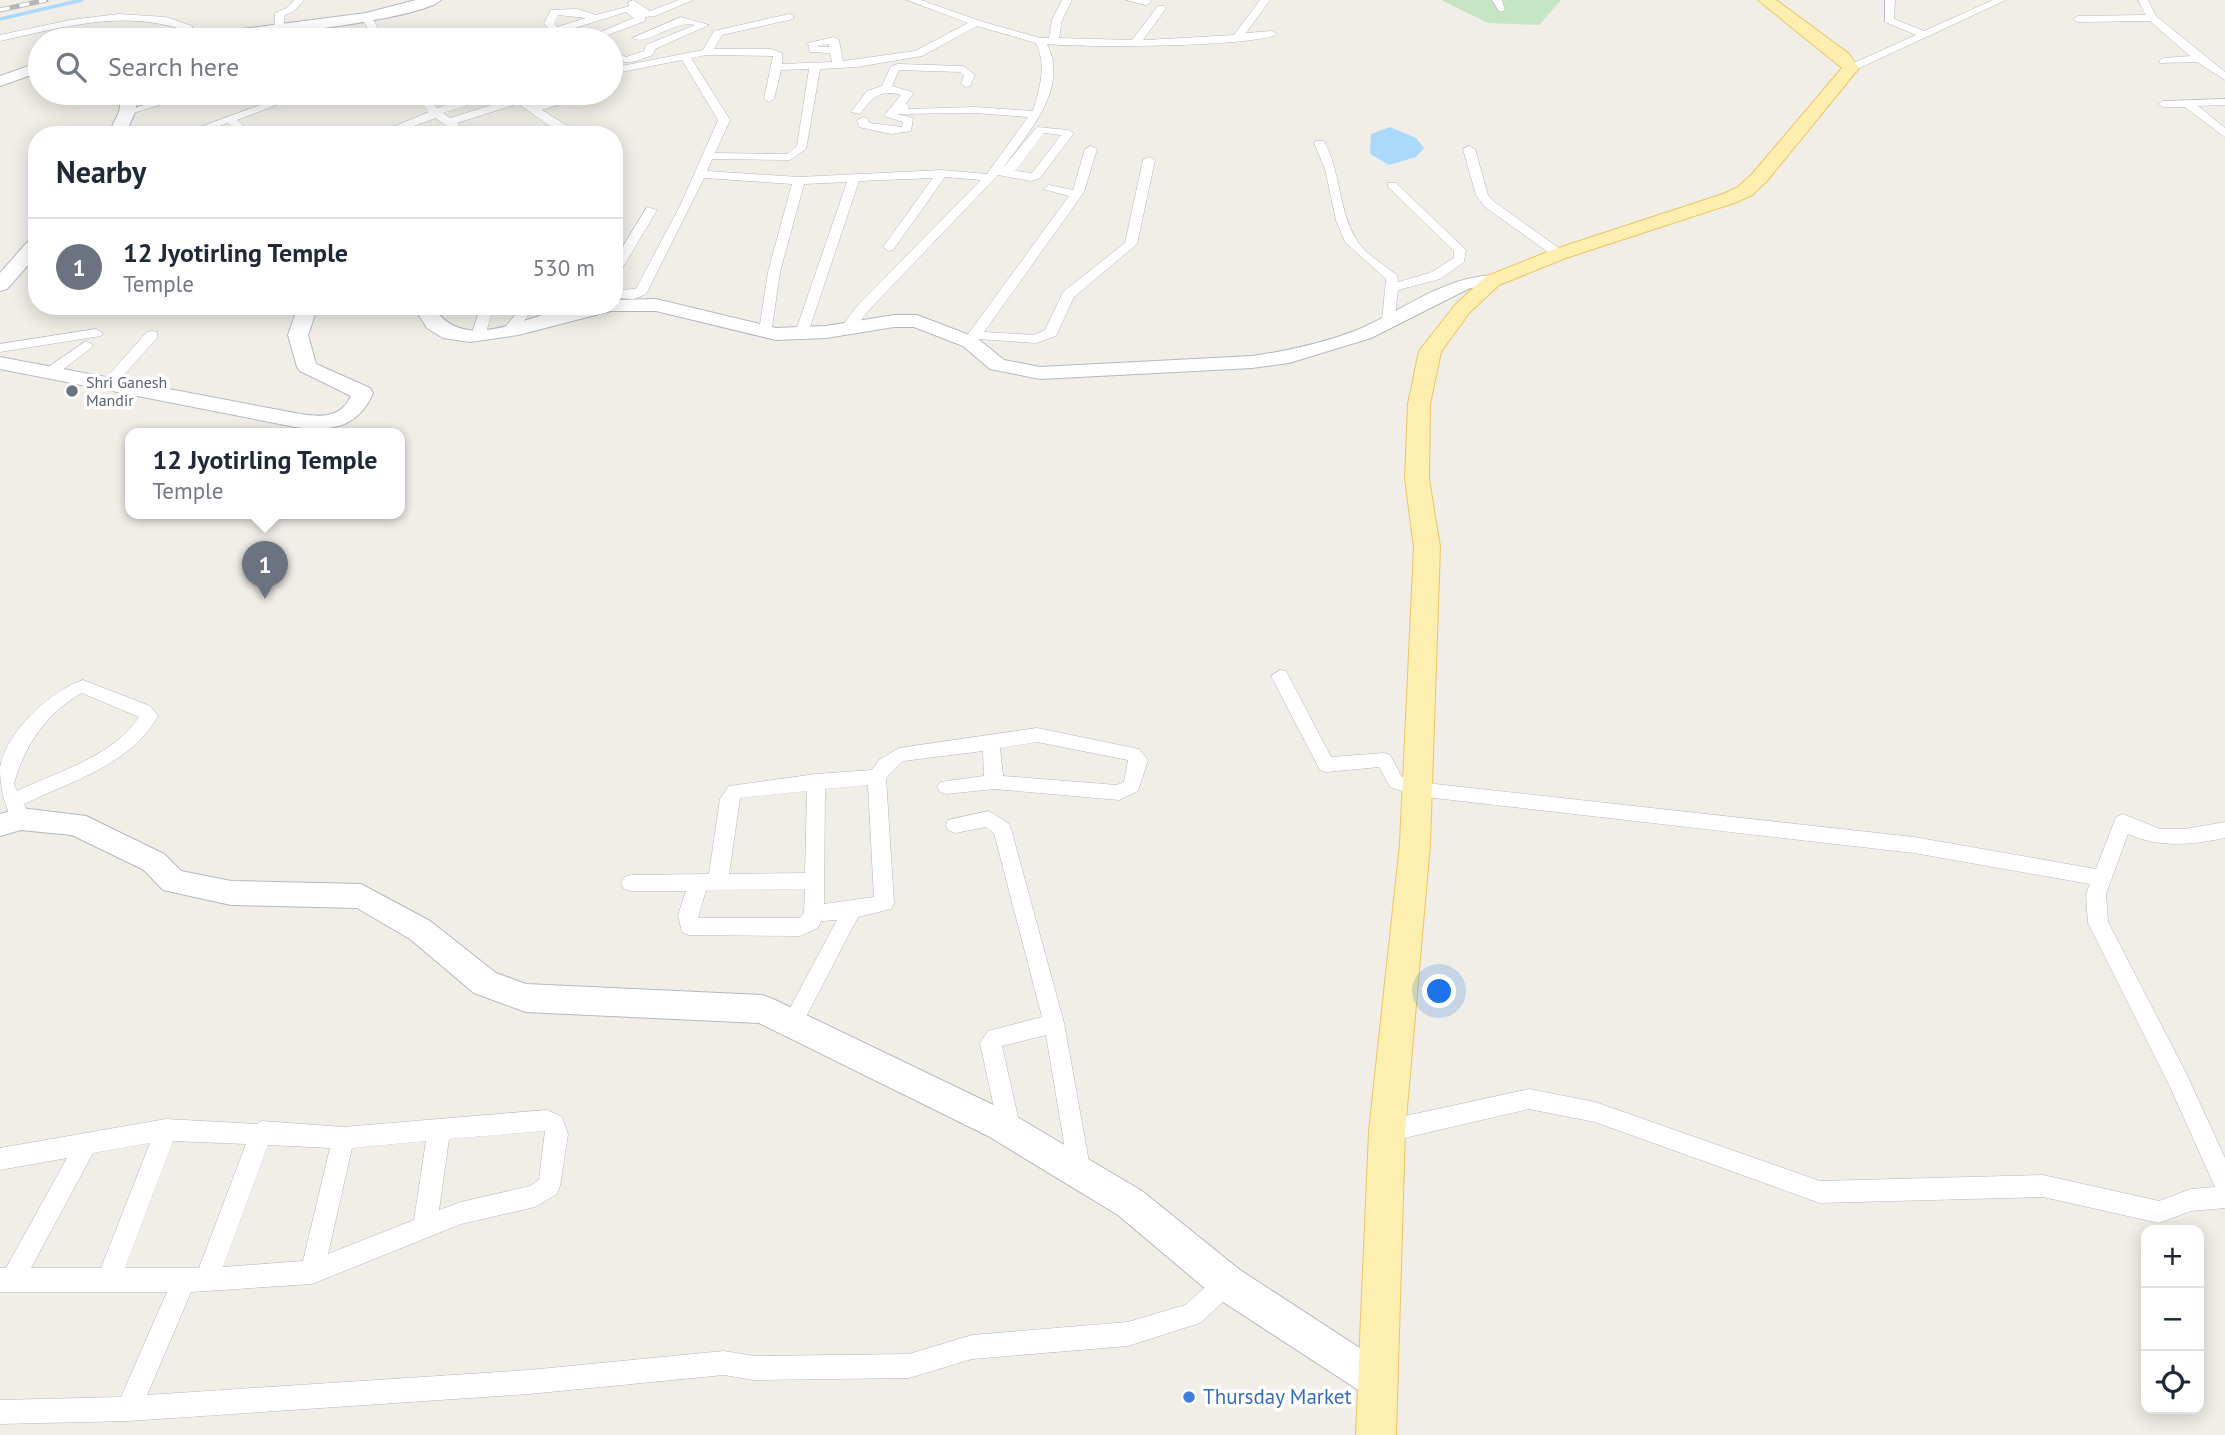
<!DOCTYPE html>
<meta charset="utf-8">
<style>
body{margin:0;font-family:"PT Sans",sans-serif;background:#f6f6f7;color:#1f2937}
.controls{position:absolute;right:21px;bottom:21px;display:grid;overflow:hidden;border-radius:14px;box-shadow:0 4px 18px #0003}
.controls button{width:63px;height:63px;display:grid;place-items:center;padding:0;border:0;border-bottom:2px solid #e0e1e3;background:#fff;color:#1f2937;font:35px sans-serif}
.you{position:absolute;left:1440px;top:992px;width:24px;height:24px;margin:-18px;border:5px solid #fff;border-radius:50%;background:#1a73e8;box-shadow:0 0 0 10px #1a73e833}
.badge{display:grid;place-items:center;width:46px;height:46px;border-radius:50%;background:#e3463a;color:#fff;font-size:23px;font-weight:700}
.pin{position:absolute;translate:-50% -58px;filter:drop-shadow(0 2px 4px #0008)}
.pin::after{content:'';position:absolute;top:37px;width:24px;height:21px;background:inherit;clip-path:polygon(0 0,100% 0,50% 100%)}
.popup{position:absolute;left:125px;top:428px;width:280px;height:91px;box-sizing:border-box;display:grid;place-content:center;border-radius:14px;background:#fff;filter:drop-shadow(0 2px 5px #0005);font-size:23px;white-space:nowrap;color:#747a83}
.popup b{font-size:26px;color:#1f2937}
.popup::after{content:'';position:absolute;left:50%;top:100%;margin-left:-14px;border:14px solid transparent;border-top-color:#fff}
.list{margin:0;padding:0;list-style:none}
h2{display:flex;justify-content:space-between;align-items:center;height:91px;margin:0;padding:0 28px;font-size:30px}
h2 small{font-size:23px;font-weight:400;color:#747a83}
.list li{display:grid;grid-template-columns:46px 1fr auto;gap:21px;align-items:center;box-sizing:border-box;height:98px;padding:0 28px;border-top:2px solid #e0e1e3}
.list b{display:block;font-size:26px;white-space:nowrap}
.list p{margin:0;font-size:23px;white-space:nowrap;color:#747a83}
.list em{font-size:23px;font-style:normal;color:#747a83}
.icon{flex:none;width:38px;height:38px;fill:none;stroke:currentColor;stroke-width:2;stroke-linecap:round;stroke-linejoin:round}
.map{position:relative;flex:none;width:2225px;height:1435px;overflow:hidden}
.search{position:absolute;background:#fff;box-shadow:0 4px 18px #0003;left:28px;top:28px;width:595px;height:77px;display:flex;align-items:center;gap:18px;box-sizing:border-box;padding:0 24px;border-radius:38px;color:#747a83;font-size:26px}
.panel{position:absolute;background:#fff;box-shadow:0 4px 18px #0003;left:28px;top:126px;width:595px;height:189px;border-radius:28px}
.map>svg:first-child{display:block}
.green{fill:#c5e6c5}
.water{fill:#abd9fc}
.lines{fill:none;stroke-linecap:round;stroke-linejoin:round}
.stream{stroke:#abd9fc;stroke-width:3.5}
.street-casing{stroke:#b4b7bb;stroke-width:1}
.secondary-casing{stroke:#b5b9bd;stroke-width:2}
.primary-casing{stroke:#ecc564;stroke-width:2}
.street{fill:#fff;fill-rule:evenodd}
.secondary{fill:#fff;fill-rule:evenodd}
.primary{fill:#fcefb0;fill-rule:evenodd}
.rail-casing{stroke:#b5b6b6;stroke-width:5}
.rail{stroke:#fff;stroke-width:3.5;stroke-dasharray:10;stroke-linecap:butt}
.worship-dot{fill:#6b7280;stroke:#fff;stroke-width:2.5}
.shop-dot{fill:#3f7fe0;stroke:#fff;stroke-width:2.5}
.labels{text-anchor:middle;stroke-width:7;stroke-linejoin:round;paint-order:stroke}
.far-worship-label{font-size:16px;fill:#5b616d;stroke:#fff;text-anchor:start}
.near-shop-label{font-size:21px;fill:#366cbe;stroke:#fff;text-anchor:start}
</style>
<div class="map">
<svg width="2225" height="1435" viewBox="0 0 2225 1435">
<rect width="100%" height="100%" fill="#f0eee7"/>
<polygon class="green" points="1441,0 1561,0 1539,25 1488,23"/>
<polygon class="water" points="1390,127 1416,138 1424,148 1416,157 1389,165 1370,154 1371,134"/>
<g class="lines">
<polyline class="stream" points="0,19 82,0"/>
<defs>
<g id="street">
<polygon points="294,0 304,0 293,12 285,15 282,35 274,35 275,13 287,8"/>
<path d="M633 0 650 11 679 0H693L655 16 645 17V21L595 40H581L634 18 626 12 546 37 547 40H537V33L549 29 544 23 551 10 577 9 596 15 630 6 628 3ZM558 15 586 18 557 27 554 23Z"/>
<path d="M907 0H921L980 21 1040 38H1049L1052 20 1062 0H1072L1062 20 1059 38 1132 40 1158 6H1164L1166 8 1143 40H1147L1234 35 1260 0H1270L1246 33 1272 31 1277 34C1258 47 1078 48 1047 44 1070 89 1027 134 1002 169L1037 127 1068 130 1074 133 1040 178 1031 181 998 175 868 311 851 333H841L839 330 858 305 981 180 945 177 893 250 889 251 883 247 933 178 859 181 807 336 802 337 795 333 847 182 804 184 780 272 771 334H761L759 331 768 272 792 184 704 178 646 294 634 299 614 298V290L636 289 680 206 718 120 682 60 611 74V68L703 50 714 31 789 14 793 15V19L722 35 714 49H771L782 53V64L832 62 830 53 810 52 808 43 834 37 839 40 843 61 915 51 968 23ZM977 26 1036 43C1047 66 1040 87 1033 111L975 107 908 109 909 106 906 103 913 94 912 92 892 86 899 70 960 72 964 76 961 84 966 87 970 86 975 75 963 66 898 64 891 66 882 86 867 91 851 112 860 114C873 97 879 89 901 95L884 116 903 122 902 127 869 123 867 118 863 117 857 120 859 127 891 134 911 131 913 118 897 114H898L975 113 1028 117 987 174 942 170 799 177 707 171 712 159 790 160 806 149 820 69 857 67 922 56ZM829 44V47H819L818 45ZM707 55 773 56 764 99 769 102 774 99 781 70 809 69 797 146 787 154 715 153 730 120 691 58ZM1044 133 1061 135 1032 173 1015 171Z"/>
<polygon points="1126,0 1150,0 1151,2 1146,5"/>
<polygon points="1492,0 1502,0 1505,11 1499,11"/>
<polygon points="1885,0 1895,0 1894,19 1924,31 1993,0 2006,0 1855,70 1847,70 1847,66 1916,35 1885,22"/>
<polygon points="2138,0 2148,0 2156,16 2225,72 2225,80 2197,62 2160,63 2159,61 2164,58 2190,56 2150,21 2078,22 2073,19 2078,16 2146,15"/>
<path d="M119 14 166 17 192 26 193 40H183V30C122 9 61 28 0 41V35L70 20Z"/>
<polygon points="362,15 370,15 385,40 375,40 361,17"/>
<path d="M681 17 709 25 655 49 653 55C636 61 627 67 611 56V49L626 57 644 51 646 45 695 25C674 19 647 47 632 38Z"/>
<polygon points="182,93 198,93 127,115 122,112"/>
<polygon points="293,93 308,93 237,120 248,130 242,135 229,135 235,130 228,123 194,135 178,135"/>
<path d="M413 93H424L437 108C463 100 487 90 514 93 527 94 535 107 550 101L548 94H556L562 102 561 104 542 110 566 125 575 135H562L558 132 531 135 551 127 513 100 514 105 457 123 470 135H458L436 118 389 135H373L429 112ZM500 95 504 101 450 118 443 113Z"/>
<polygon points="2225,99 2225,105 2198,106 2225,128 2225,137 2185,107 2163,107 2158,104 2163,101"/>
<path d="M1316 141H1324C1341 171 1338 210 1356 239 1364 253 1384 265 1397 275L1398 282 1430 273 1454 258V251L1388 187V183H1396L1466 250 1464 262 1440 279 1398 290 1394 324 1389 325 1382 321 1386 279 1345 242 1336 220 1325 169 1314 143Z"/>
<polygon points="1091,146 1097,149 1084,192 984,332 1034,335 1045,330 1063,292 1125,243 1143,160 1149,157 1155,160 1137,244 1074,297 1056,336 1036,343 978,339 976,343 966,343 966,337 1069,196 1043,189 1049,185 1073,190 1085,149"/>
<polygon points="1469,146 1475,149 1488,195 1493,201 1563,251 1563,257 1555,257 1485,207 1476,195 1463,149"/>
<polygon points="647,207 657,210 620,272 614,276 614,261"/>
<polygon points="481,306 494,306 485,336 478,340 471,336"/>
<polygon points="522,306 535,306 516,332 506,332 504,329"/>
<polygon points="96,329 103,333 101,336 0,352 0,344"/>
<polygon points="152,331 157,332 157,338 114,386 104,386 104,380 147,332"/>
<polygon points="86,341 93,345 91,348 54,376 44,376 44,370"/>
<path d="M1280 670 1286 671 1331 757 1384 753 1390 755 1402 777 1417 782 1914 837 2096 869 2116 817 2123 814 2160 829H2185L2225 822V838C2190 845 2161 848 2128 834L2106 894 2108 922 2186 1073 2225 1158V1208L2191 1211 2159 1223 2043 1197 1820 1203 1595 1122 1529 1109 1387 1142 1379 1138 1376 1131 1379 1124 1387 1120 1529 1089 1595 1102 1820 1181 2043 1175 2159 1201 2191 1189 2215 1187 2170 1087 2088 923 2086 894 2090 884 1914 853 1417 796 1390 787 1379 767 1326 772 1320 770 1271 676Z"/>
<path d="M83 680 150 706 158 716C132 764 70 782 24 804L30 819 28 824 21 827 14 824C5 806 0 789 0 768 5 733 51 690 83 680ZM82 693 139 717C114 756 57 772 17 791L14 784C24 746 47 712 82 693Z"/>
<path d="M1037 728 1139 749 1148 760 1138 791 1119 800 994 789 946 794 940 792 937 787 940 782 984 776 983 751 903 761 886 778 894 903 891 909 858 917 798 1032 791 1034 784 1032 781 1025 837 920 821 921 818 928 800 936 689 935 682 932 678 915 686 891H631L624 889 621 883 624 877 631 875 709 874 720 799 729 786 816 774 872 770 879 760 899 748ZM1037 742 1128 760 1124 782 1117 785 1003 776 1000 748ZM868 785 874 897 824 904 825 789ZM807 791 805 873 729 874 740 798ZM805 889 804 913 799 918H698L706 890Z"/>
<polygon points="989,811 1009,824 1011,829 1064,1023 1091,1173 1088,1181 1080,1184 1072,1181 1069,1173 1046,1035 1002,1046 1021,1131 1018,1138 1010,1142 1002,1138 999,1131 980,1043 988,1031 1042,1017 994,833 986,827 955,833 948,830 946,825 948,820"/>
<path d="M547 1110 562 1117 568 1134 560 1186 557 1194 535 1207 461 1224 312 1284 191 1292 147 1395 529 1370 724 1351 754 1356 909 1354 972 1335 1128 1322 1185 1305 1219 1275 1227 1271 1235 1275 1239 1283 1235 1291 1200 1323 1128 1346 972 1359 909 1378 754 1380 724 1375 529 1394 128 1421 0 1424V1400L121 1397 167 1292H0V1268H6L67 1158 0 1170V1148L166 1119 257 1124 262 1121 343 1127ZM545 1131 539 1180 530 1186 461 1202 439 1210 449 1139ZM173 1141 246 1144 199 1268H125ZM426 1141 414 1220 328 1254 352 1148ZM150 1143 101 1268H31L93 1153ZM268 1145 330 1148 303 1261 223 1267Z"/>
</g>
<g id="secondary">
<path d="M416 0H441C419 21 224 42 187 40L195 35 366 13Z"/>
<polygon points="40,62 40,72 0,86 0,76"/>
<polygon points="122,93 138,93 135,112 125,135 108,135 119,112"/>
<polygon points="37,237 37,255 7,289 0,291 0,273 30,239"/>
<path d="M1492 275 1499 277 1502 281 1499 285 1470 288 1371 338 1289 363 1252 368 1040 379 990 369 963 346 914 327H894L826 338 776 340 656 311H611L518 335 470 342 443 338 427 328 413 306H433C464 358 532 312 576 306 589 305 602 306 614 306V300L656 299 776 328 826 326 894 315H917L977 338 1004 360 1040 367 1252 356C1287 351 1324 343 1357 330 1405 310 1439 279 1492 275Z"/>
<path d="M298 306H318L308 335 316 364 370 388 373 393C358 428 330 432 295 427L0 369V357L295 413C318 417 340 420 351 396L300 371 297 367 288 335Z"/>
<polygon points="21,808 86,816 164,854 181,871 231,881 361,884 430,921 496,973 526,984 762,995 773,999 1012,1114 1142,1191 1240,1270 1392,1369 1398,1382 1392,1395 1379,1401 1366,1395 1214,1296 1118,1215 988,1136 759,1023 526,1012 474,993 410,939 357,908 231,905 163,890 144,870 72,835 21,830 0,836 0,814"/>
</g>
<polygon id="primary" points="1758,0 1776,0 1848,53 1859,68 1767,181 1752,195 1737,202 1566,258 1499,285 1469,313 1441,352 1430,404 1429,479 1440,547 1430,844 1405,1131 1396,1435 1356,1435 1369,1131 1400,844 1414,547 1405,479 1408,404 1419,351 1455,305 1485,277 1552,250 1723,194 1738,187 1753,173 1842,68"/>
</defs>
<use href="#street" class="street-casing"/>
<use href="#secondary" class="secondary-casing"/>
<use href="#primary" class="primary-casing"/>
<use href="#street" class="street"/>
<use href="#secondary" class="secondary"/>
<use href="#primary" class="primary"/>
<defs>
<polyline id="rail" points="0,10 46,0"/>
</defs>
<use href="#rail" class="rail-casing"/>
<use href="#rail" class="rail"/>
</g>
<circle class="worship-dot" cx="72" cy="391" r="7"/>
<circle class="shop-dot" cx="1189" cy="1397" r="7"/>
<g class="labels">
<g class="far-worship-label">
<text x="86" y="388">Shri Ganesh<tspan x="86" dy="18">Mandir</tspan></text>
</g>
<g class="near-shop-label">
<text x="1203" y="1404">Thursday Market</text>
</g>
</g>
</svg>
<div class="controls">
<button>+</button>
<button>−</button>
<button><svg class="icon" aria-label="locate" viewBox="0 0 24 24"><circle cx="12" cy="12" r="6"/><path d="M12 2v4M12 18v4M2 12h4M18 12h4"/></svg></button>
</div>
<div class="you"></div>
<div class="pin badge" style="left:265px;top:599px;background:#6b7280">1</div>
<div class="popup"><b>12 Jyotirling Temple</b>Temple</div>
<div class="search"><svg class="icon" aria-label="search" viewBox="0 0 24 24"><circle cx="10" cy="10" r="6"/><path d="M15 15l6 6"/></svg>Search here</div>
<section class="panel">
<h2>Nearby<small></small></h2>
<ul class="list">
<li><span class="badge" style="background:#6b7280">1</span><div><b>12 Jyotirling Temple</b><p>Temple</p></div><em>530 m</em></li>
</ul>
</section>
</div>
